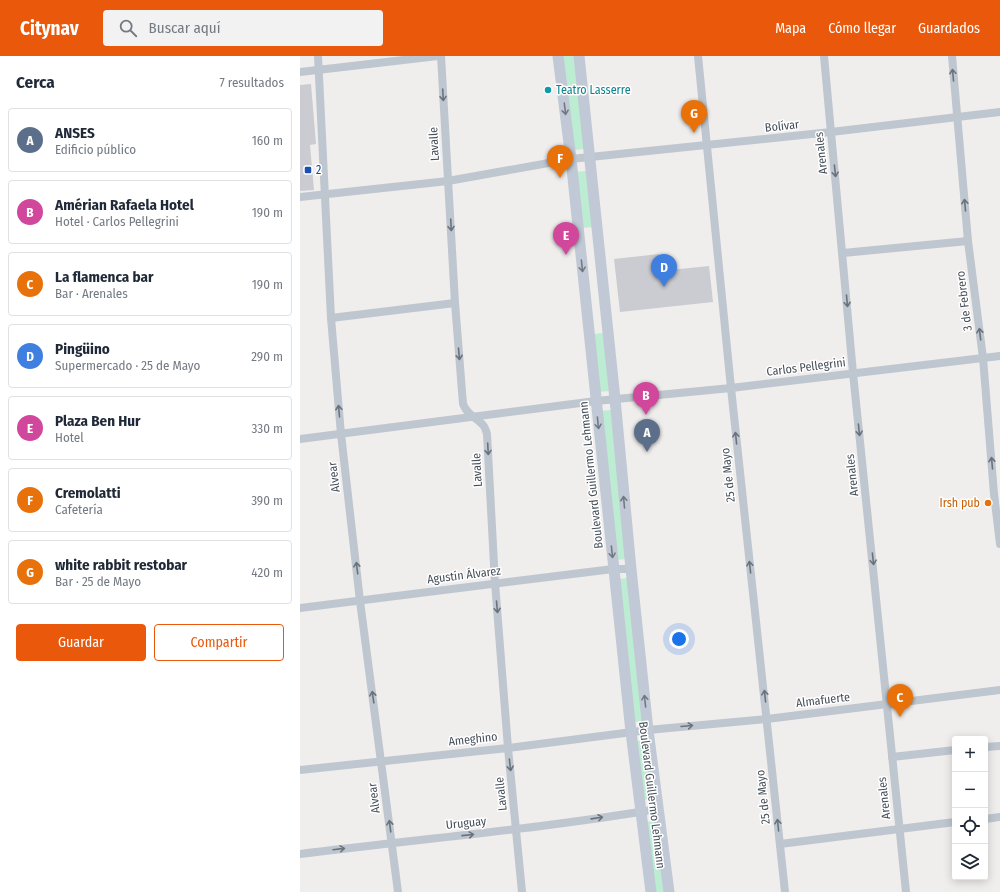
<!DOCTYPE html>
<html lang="es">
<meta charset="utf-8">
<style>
body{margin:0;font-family:"Fira Sans Condensed",sans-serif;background:#f2f2f3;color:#1f2937}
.controls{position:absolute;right:12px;bottom:12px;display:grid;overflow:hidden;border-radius:4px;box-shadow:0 2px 10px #0003}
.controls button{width:36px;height:36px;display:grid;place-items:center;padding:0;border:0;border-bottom:1px solid #e0e1e3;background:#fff;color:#1f2937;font:20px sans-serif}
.you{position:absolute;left:379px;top:583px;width:14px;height:14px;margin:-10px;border:3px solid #fff;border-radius:50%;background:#1a73e8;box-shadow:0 0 0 6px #1a73e833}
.badge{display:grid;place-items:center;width:26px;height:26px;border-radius:50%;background:#ea580c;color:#fff;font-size:13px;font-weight:700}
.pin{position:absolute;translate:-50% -33px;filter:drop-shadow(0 1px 2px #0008)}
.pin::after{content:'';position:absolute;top:21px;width:14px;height:12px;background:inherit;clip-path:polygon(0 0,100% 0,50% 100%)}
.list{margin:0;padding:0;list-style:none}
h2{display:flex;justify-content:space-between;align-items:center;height:52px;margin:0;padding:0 16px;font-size:17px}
h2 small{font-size:13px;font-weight:400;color:#747a83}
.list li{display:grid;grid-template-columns:26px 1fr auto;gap:12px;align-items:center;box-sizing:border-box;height:64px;margin:0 8px 8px;padding:0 8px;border:1px solid #e0e1e3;border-radius:4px}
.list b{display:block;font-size:15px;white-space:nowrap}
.list p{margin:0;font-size:13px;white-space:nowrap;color:#747a83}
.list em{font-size:13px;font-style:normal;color:#747a83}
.actions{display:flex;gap:8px;padding:12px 16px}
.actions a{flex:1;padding:9px 0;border:1px solid #ea580c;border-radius:4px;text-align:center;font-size:14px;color:#ea580c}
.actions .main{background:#ea580c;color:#fff}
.icon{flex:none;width:22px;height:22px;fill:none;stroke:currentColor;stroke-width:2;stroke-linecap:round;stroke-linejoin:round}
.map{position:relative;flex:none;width:700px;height:836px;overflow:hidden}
header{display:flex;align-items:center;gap:24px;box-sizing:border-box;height:56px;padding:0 20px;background:#ea580c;color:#fff}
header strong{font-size:19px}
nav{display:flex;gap:22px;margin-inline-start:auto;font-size:14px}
.search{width:280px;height:36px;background:#f2f2f3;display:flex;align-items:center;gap:10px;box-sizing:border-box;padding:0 14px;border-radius:4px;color:#747a83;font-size:15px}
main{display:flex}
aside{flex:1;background:#fff}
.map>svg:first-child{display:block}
.green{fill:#bcecd2}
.building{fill:#caccd2}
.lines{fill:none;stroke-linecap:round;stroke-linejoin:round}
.street{stroke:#bec6cf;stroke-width:8}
.secondary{stroke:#c0c9d5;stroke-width:11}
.oneway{stroke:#6a737c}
.oneway2{stroke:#717a84}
.culture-dot{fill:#0f9aa8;stroke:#fff;stroke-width:1.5}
.transit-dot{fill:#1a4fb4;stroke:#fff;stroke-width:1.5}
.food-dot{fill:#e8710a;stroke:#fff;stroke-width:1.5}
.labels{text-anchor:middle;stroke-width:3;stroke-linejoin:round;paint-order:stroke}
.culture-label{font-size:12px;fill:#0d838f;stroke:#fff;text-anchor:start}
.street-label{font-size:12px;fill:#464f59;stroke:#fff}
.transit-label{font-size:12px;fill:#164399;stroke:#fff;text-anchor:start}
.food-label{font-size:12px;fill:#c56008;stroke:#fff;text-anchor:end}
</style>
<header>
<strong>Citynav</strong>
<div class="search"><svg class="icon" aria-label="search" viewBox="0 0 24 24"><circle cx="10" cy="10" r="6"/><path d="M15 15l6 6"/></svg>Buscar aquí</div>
<nav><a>Mapa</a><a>Cómo llegar</a><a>Guardados</a></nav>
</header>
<main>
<aside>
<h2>Cerca<small>7 resultados</small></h2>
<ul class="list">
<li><span class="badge" style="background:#5c6f8a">A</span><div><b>ANSES</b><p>Edificio público</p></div><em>160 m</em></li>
<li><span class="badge" style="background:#d1479c">B</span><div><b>Amérian Rafaela Hotel</b><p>Hotel · Carlos Pellegrini</p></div><em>190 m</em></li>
<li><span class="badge" style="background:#e8710a">C</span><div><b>La flamenca bar</b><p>Bar · Arenales</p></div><em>190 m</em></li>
<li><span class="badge" style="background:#3f7fe0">D</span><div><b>Pingüino</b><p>Supermercado · 25 de Mayo</p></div><em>290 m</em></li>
<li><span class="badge" style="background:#d1479c">E</span><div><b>Plaza Ben Hur</b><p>Hotel</p></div><em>330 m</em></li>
<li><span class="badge" style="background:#e8710a">F</span><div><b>Cremolatti</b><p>Cafetería</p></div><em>390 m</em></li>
<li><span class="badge" style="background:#e8710a">G</span><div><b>white rabbit restobar</b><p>Bar · 25 de Mayo</p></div><em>420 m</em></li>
</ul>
<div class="actions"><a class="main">Guardar</a><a>Compartir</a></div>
</aside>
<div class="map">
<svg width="700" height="836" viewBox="0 0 700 836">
<rect width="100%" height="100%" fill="#f0eded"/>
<g class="green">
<polygon points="263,0 274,0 284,93 274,94"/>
<polygon points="286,115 292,171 282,172 275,116"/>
<polygon points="303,277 309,335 298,336 293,278"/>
<polygon points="311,354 326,503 316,504 301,355"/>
<polygon points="328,522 344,665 333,666 318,523"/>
<polygon points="347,684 354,742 344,744 336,685"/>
<polygon points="356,765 365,836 355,836 346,766"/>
</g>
<g class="building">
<polygon points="11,28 16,88 10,89 14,134 0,135 0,29"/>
<polygon points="359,198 361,215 409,210 413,246 320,256 314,203"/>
</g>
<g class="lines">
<g class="street">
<polyline points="18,0 31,262 41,378 60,545 98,836"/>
<path d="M141 0 155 247 163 348C168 360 175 360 183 369 185 371 186 375 187 378L195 527 208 692 222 836"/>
<polyline points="398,0 431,332 485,836"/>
<polyline points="524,0 553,317 606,836"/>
<polyline points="652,0 668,185 683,302 694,438 700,488"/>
<polyline points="0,16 138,0"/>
<polyline points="0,141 148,125 271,103 531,76 700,56"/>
<polyline points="543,197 668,185"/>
<polyline points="31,262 155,247"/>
<polyline points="0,383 296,345 431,332 700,300"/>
<polyline points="0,552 313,513 331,513"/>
<polyline points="685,691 700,690"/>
<polyline points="592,701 655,694"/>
<polyline points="0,714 208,692 348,674 467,663 700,634"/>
<polyline points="685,763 700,761"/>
<polyline points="480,788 655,766"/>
<path d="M0 798C119 783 239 773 358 753"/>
</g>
<g class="secondary">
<polyline points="258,0 271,103 331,676 351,836"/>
<polyline points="279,0 315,343 331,513 348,674 369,836"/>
</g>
</g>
<defs><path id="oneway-shaft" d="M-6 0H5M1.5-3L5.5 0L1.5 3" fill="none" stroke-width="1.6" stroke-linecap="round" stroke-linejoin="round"/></defs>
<g class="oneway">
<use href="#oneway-shaft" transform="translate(653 19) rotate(-95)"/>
<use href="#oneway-shaft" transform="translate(143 39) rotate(87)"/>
<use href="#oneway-shaft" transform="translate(535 115) rotate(84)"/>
<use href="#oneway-shaft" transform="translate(665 149) rotate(-95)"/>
<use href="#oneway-shaft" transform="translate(151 169) rotate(87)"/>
<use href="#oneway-shaft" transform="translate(547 245) rotate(85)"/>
<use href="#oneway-shaft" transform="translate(680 278) rotate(-97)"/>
<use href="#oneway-shaft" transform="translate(159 298) rotate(85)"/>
<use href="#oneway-shaft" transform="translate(39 355) rotate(-95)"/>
<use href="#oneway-shaft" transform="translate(559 374) rotate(84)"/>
<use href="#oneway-shaft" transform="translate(436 382) rotate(-96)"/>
<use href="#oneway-shaft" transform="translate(188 393) rotate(87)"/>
<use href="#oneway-shaft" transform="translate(692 407) rotate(-95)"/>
<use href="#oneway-shaft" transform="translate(573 503) rotate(84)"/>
<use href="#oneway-shaft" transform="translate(450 511) rotate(-96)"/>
<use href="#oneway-shaft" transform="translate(57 512) rotate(-97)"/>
<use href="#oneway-shaft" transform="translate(197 551) rotate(85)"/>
<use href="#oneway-shaft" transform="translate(465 640) rotate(-96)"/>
<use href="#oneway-shaft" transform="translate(73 641) rotate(-98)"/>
<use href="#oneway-shaft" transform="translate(387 670) rotate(-5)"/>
<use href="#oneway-shaft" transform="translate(210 709) rotate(84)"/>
<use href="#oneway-shaft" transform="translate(297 762) rotate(-8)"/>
<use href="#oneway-shaft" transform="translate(478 769) rotate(-96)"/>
<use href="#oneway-shaft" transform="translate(90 770) rotate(-97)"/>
<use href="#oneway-shaft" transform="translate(168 779) rotate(-6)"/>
<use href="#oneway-shaft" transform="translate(39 793) rotate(-7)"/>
</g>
<g class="oneway2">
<use href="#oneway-shaft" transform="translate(265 53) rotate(83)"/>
<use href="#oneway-shaft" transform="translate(282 210) rotate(84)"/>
<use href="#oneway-shaft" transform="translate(298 367) rotate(84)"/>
<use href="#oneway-shaft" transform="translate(324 446) rotate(-95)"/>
<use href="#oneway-shaft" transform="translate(312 496) rotate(84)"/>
<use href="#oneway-shaft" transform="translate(345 645) rotate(-96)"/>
</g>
<circle class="culture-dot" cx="248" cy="34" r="4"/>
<rect class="transit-dot" x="4" y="110" width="8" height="8" rx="2"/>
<circle class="food-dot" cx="688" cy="447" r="4"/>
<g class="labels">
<g class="culture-label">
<text x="256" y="38">Teatro Lasserre</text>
</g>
<g class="street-label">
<text transform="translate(482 70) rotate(-6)" y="4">Bolívar</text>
<text transform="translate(134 88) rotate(-93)" y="4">Lavalle</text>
<text transform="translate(521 97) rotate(-96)" y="4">Arenales</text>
<text transform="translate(664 245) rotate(-97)" y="4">3 de Febrero</text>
<text transform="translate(506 311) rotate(-7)" y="4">Carlos Pellegrini</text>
<text transform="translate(177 414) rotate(-93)" y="4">Lavalle</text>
<text transform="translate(291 419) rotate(-96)" y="4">Boulevard Guillermo Lehmann</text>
<text transform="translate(428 419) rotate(-96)" y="4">25 de Mayo</text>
<text transform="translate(552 419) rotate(-96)" y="4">Arenales</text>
<text transform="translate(34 421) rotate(-97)" y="4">Alvear</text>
<text transform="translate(164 519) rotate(-7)" y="4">Agustín Álvarez</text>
<text transform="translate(523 644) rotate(-7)" y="4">Almafuerte</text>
<text transform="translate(173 683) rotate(-6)" y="4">Ameghino</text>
<text transform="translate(201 738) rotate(-96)" y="4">Lavalle</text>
<text transform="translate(352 739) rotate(83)" y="4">Boulevard Guillermo Lehmann</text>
<text transform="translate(463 741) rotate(-96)" y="4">25 de Mayo</text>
<text transform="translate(74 742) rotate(-97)" y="4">Alvear</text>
<text transform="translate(584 742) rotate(-96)" y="4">Arenales</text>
<text transform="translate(166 767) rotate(-6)" y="4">Uruguay</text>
</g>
<g class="transit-label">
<text x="16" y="118">2</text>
</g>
<g class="food-label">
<text x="680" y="451">Irsh pub</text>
</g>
</g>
</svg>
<div class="controls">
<button>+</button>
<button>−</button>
<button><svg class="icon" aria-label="locate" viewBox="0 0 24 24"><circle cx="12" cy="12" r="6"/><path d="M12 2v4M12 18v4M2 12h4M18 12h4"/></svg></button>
<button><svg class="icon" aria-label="layers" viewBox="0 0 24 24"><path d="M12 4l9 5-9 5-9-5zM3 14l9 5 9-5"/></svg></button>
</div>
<div class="you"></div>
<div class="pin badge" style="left:347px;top:396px;background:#5c6f8a">A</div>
<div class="pin badge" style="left:346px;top:359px;background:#d1479c">B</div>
<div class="pin badge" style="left:600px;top:661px;background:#e8710a">C</div>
<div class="pin badge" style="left:364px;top:231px;background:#3f7fe0">D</div>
<div class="pin badge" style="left:266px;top:199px;background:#d1479c">E</div>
<div class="pin badge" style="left:260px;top:122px;background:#e8710a">F</div>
<div class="pin badge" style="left:394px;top:77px;background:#e8710a">G</div>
</div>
</main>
